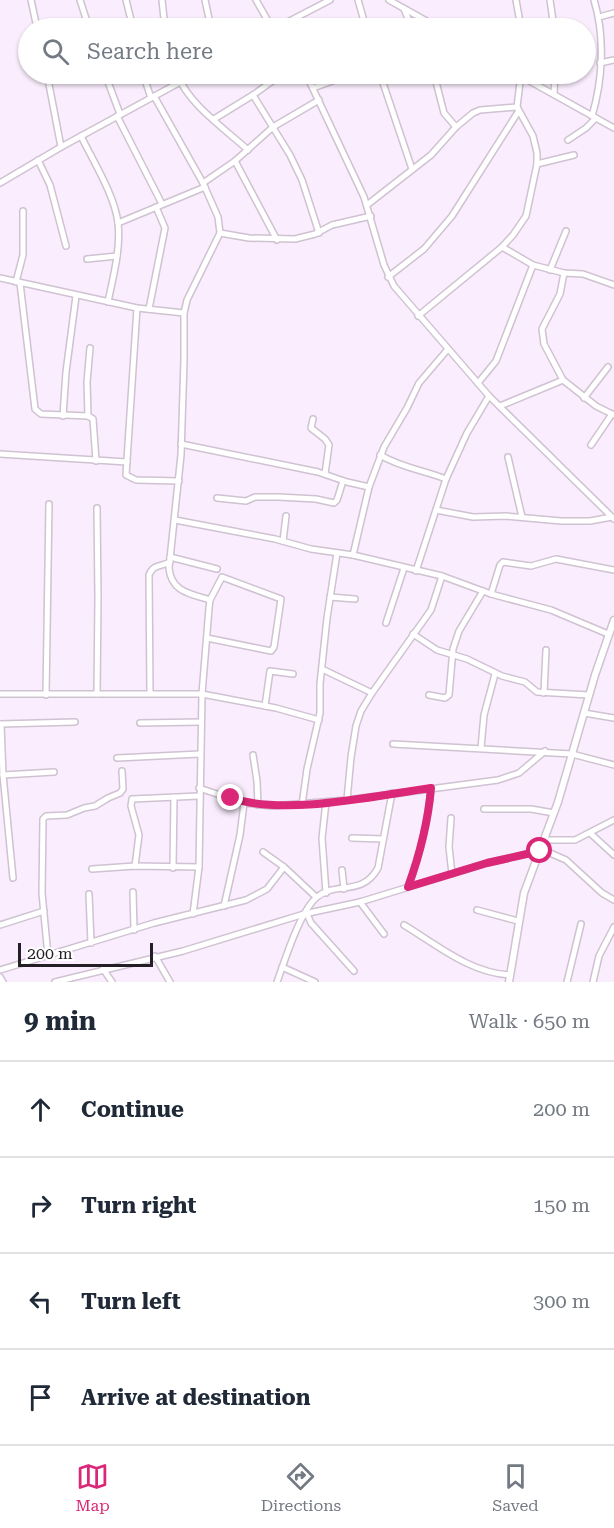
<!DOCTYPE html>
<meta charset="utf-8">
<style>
body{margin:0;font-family:"Roboto Serif",serif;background:#f2f2f3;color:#1f2937}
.scale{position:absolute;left:18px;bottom:15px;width:135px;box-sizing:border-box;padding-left:6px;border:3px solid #231f24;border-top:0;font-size:16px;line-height:21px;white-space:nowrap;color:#231f24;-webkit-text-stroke:4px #fff;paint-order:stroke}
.stop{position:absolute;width:18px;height:18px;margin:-14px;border:4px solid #db2777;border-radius:50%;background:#fff}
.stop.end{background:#db2777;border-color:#fff;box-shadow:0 2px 6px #0008}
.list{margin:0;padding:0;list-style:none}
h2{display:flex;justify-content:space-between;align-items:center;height:78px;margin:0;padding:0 24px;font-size:26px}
h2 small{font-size:20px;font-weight:400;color:#747a83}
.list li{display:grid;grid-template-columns:39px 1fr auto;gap:18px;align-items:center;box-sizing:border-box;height:96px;padding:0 24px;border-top:2px solid #e0e1e3}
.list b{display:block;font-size:22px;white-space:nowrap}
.list em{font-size:20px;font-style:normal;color:#747a83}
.icon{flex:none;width:33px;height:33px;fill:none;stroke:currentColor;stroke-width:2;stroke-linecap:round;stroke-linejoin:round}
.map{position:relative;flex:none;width:614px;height:982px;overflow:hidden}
.search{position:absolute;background:#fff;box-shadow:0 2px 4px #0004;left:18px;right:18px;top:18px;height:66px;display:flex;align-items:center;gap:15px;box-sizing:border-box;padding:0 21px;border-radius:33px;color:#747a83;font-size:22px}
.sheet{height:462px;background:#fff}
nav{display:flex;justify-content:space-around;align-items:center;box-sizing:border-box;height:84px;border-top:2px solid #e0e1e3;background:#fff;font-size:16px;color:#747a83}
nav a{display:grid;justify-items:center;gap:3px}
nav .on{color:#db2777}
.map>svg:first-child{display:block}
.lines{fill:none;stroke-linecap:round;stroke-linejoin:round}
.minor-casing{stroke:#cfc2d1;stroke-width:8}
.tertiary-casing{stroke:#cfc2d1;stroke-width:9}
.minor{stroke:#fff;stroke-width:5}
.tertiary{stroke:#fff;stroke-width:6}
.route{stroke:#db2777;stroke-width:8}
</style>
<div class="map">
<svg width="614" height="982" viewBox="0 0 614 982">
<rect width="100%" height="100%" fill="#faedfd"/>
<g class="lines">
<defs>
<g id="minor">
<polyline points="31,0 37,28"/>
<polyline points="80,0 89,28"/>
<polyline points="126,0 133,28"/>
<polyline points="162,0 165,28"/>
<polyline points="205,0 211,28"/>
<polyline points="256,0 272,28"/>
<polyline points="358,0 366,28"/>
<polyline points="389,0 439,28"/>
<polyline points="516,0 521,28"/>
<polyline points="550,0 554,28"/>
<polyline points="404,9 412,28"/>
<polyline points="599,17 614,13"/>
<polyline points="276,28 330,0"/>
<polyline points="600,63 614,60"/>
<polyline points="47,74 61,147"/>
<polyline points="105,74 120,114"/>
<polyline points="143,74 151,98"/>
<path d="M177 74C189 105 224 128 248 150"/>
<polyline points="306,74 364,197 384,265 394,286 489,396 614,519"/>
<polyline points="380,74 412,169"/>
<polyline points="434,74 444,113 456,127"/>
<polyline points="517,74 614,128"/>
<polyline points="313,88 352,74"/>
<polyline points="554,93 555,74"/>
<polyline points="253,95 290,155 302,180 319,233"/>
<path d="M154 96 203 183 218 217 220 233 187 300 184 313V360L181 455 169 568C171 592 191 594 210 600"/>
<polyline points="117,116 162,204"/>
<path d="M592 116C603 79 605 36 594 0"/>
<polyline points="214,119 253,95 282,74"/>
<path d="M81 136C93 161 115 196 118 223 121 249 113 277 108 302"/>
<polyline points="568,140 586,128 596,118"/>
<polyline points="38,160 50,185 66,246"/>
<polyline points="235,161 277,240"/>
<polyline points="537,164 574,155"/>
<polyline points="0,183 61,147 195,74"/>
<polyline points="203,183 235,161 273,127 319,100"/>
<polyline points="367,205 431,155 456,127 473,113 480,110 517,107"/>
<polyline points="118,223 205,187"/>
<polyline points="220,233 249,238 295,239 315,234 332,225 371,216"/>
<polyline points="502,247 533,265 564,273 583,274 614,285"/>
<polyline points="87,259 117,256"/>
<polyline points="550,270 566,231"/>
<polyline points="564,273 560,294 542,329 544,344 563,380 596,406 614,415"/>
<polyline points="388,277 424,249 452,216 518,112"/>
<polyline points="0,278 137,308 184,313"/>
<polyline points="16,282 23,255 23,211"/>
<polyline points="20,283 35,409 41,414 88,416 93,419 96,461"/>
<polyline points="137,308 126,475 136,480 179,481"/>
<polyline points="149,309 165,228 156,207"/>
<polyline points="418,316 502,247 513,235 526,216 537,164 537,153 533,136 517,107 521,74"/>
<polyline points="478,383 496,361 533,265"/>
<polyline points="584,398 608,367"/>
<polyline points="500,406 563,380"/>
<polyline points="63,416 66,372 76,296"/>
<polyline points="88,416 87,382 90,348"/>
<polyline points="313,419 311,428 325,439 329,445 325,474"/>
<polyline points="181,444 318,472 347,482 369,487"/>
<polyline points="591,445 612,414"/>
<polyline points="0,454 127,462"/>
<path d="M380 455C402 468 423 470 446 479"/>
<polyline points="508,457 522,517"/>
<polyline points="217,498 246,501 255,497 278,497 316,499 334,503 337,500 343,481"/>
<polyline points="97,508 98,597 97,694"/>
<polyline points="436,510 473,517 506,516 561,521 590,521 612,517"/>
<polyline points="175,520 275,539 311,549 353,555 442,576 491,594 551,610 608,634"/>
<polyline points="283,541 286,516"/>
<polyline points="353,555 369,487 384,447 407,408 419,383 448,349"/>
<polyline points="170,557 217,569"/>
<polyline points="416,571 446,479 467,433 489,396"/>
<polyline points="491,594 500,565 503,562 531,566 556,559 614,570"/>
<polyline points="330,597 355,599"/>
<polyline points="386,623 404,568"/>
<polyline points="413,634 437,650 467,659 502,676 525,682 537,692 589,695"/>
<polyline points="322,669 372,693"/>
<path d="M150 693 149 575C153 564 161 567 170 562"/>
<polyline points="544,693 546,650"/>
<polyline points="0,694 202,694 276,708 319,720"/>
<polyline points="46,695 49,504"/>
<polyline points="429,695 445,698 449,695 453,649 459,631 483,591"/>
<polyline points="265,706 270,671 293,674"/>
<polyline points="584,713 614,718"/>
<polyline points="140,723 201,722"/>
<polyline points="0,724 75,722"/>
<polyline points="1,724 3,775 13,878"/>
<polyline points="393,744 572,754 614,765"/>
<polyline points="481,748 484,715 495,674"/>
<polyline points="253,755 257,781 258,805"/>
<polyline points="117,758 200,754"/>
<polyline points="3,775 54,772"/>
<polyline points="199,788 244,803 272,806 347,800 498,780 519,773 545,751"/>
<polyline points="347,800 351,757 356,726 361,711 372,693 431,610 442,576"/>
<polyline points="302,805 307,769 320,713 320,684 327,618 337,553"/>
<polyline points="484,809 531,809 554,813"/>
<polyline points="451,818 449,847 452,874"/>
<polyline points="590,833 614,855"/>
<polyline points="352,838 383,839"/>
<polyline points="545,840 575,840 614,820"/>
<polyline points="541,849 566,860 602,893 614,900"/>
<polyline points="263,852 284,867 316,897"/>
<polyline points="135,866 139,835 131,806 132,799 199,796"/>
<polyline points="173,868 174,797"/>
<polyline points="92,869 135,866 199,867"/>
<polyline points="342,870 344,889"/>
<path d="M408 887C420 854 428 823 431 788"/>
<polyline points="133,892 134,930"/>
<polyline points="326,893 322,838 326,802"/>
<polyline points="89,894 91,943"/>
<polyline points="360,902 384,934"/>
<polyline points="224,906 240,835 244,803"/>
<polyline points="477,910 518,921"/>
<polyline points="193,914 199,867 202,694 209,608 210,600 222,577 281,599 274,647 271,651 207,638"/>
<polyline points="307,914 311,923 354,971"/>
<polyline points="0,925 44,911"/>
<path d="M404 925C437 945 470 973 510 975"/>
<polyline points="48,956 42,893 43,819 46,816 67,815 84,808 95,806 108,798 120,793 123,789 122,771"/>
<polyline points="155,956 170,982"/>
<polyline points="282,967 315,982"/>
<polyline points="103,969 112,982"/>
<polyline points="0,970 154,923 246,900 267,889 284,867"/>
<polyline points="0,977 3,982"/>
<polyline points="55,982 183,951 304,914 360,902 487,863 540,851"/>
<path d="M277 982C285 960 300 911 317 897 336 881 362 897 378 868L392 793"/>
<polyline points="567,982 581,924"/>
<polyline points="593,982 599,956 614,927"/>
</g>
<polyline id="tertiary" points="509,982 524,893 558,802 595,675 614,620"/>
</defs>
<use href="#minor" class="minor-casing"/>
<use href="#tertiary" class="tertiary-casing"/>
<use href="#minor" class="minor"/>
<use href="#tertiary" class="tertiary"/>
</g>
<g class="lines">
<path class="route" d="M231 798C286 816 372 796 431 788 428 823 420 854 408 887L487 863 540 851"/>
</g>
</svg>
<div class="scale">200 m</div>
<div class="stop" style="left:540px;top:851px"></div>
<div class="stop end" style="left:231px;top:798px"></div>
<div class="search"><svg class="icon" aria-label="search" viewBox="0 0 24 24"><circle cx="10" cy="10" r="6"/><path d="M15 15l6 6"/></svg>Search here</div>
</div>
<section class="sheet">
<h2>9 min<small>Walk · 650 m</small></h2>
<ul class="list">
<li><svg class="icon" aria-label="ahead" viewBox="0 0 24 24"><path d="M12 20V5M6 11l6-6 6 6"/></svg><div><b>Continue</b></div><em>200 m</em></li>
<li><svg class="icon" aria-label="right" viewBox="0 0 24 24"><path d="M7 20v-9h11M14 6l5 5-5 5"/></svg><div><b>Turn right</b></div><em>150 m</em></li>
<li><svg class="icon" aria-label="left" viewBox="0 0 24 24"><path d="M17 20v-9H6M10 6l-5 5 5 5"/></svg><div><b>Turn left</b></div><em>300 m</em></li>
<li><svg class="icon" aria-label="arrive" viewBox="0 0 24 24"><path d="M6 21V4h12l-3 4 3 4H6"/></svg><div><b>Arrive at destination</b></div></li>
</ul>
</section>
<nav>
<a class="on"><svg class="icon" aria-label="map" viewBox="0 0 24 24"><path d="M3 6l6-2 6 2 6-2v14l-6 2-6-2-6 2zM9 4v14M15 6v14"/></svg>Map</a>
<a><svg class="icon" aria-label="directions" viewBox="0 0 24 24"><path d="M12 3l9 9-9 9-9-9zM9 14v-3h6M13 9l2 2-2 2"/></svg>Directions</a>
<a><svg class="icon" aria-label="saved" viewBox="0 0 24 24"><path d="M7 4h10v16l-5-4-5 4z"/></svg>Saved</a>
</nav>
